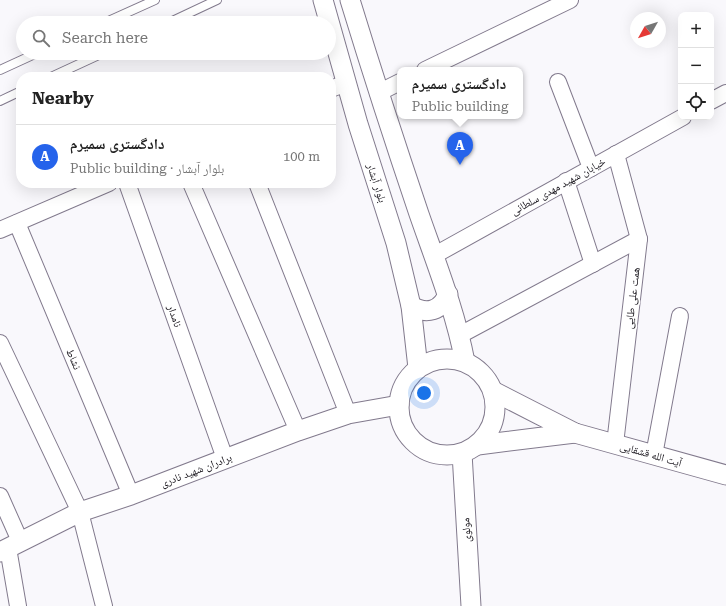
<!DOCTYPE html>
<meta charset="utf-8">
<style>
body{margin:0;font-family:"Roboto Serif","Noto Naskh Arabic",serif;background:#f6f6f6;color:#222}
.controls{position:absolute;right:12px;top:12px;display:grid;overflow:hidden;border-radius:8px;box-shadow:0 4px 16px #0002}
.controls button{width:36px;height:36px;display:grid;place-items:center;padding:0;border:0;border-bottom:1px solid #e0e0e0;background:#fff;color:#222;font:20px sans-serif}
.compass{position:absolute;left:630px;top:12px;width:36px;height:36px;border-radius:50%;background:#fff;box-shadow:0 4px 16px #0002;rotate:231deg}
.you{position:absolute;left:424px;top:393px;width:14px;height:14px;margin:-10px;border:3px solid #fff;border-radius:50%;background:#1a73e8;box-shadow:0 0 0 6px #1a73e833}
.badge{display:grid;place-items:center;width:26px;height:26px;border-radius:50%;background:#2563eb;color:#fff;font-size:13px;font-weight:700}
.pin{position:absolute;translate:-50% -33px;filter:drop-shadow(0 1px 2px #0008)}
.pin::after{content:'';position:absolute;top:21px;width:14px;height:12px;background:inherit;clip-path:polygon(0 0,100% 0,50% 100%)}
.popup{position:absolute;left:397px;top:67px;width:126px;height:52px;box-sizing:border-box;display:grid;place-content:center;border-radius:8px;background:#fff;filter:drop-shadow(0 1px 3px #0005);font-size:13px;white-space:nowrap;color:#767676}
.popup b{font-size:15px;color:#222}
.popup::after{content:'';position:absolute;left:50%;top:100%;margin-left:-8px;border:8px solid transparent;border-top-color:#fff}
.list{margin:0;padding:0;list-style:none}
h2{display:flex;justify-content:space-between;align-items:center;height:52px;margin:0;padding:0 16px;font-size:17px}
h2 small{font-size:13px;font-weight:400;color:#767676}
.list li{display:grid;grid-template-columns:26px 1fr auto;gap:12px;align-items:center;box-sizing:border-box;height:64px;padding:0 16px;border-top:1px solid #e0e0e0}
.list b{display:block;font-size:15px;white-space:nowrap}
.list p{margin:0;font-size:13px;white-space:nowrap;color:#767676}
.list em{font-size:13px;font-style:normal;color:#767676}
.icon{flex:none;width:22px;height:22px;fill:none;stroke:currentColor;stroke-width:2;stroke-linecap:round;stroke-linejoin:round}
.map{position:relative;flex:none;width:726px;height:606px;overflow:hidden}
.search{position:absolute;background:#fff;box-shadow:0 4px 16px #0002;left:16px;top:16px;width:320px;height:44px;display:flex;align-items:center;gap:10px;box-sizing:border-box;padding:0 14px;border-radius:22px;color:#767676;font-size:15px}
.panel{position:absolute;background:#fff;box-shadow:0 4px 16px #0002;left:16px;top:72px;width:320px;height:116px;border-radius:16px}
.map>svg:first-child{display:block}
.lines{fill:none;stroke-linecap:round;stroke-linejoin:round}
.service-casing{stroke:#827a8d;stroke-width:10}
.minor-casing{stroke:#827a8d;stroke-width:18}
.tertiary-casing{stroke:#827a8d;stroke-width:21}
.service{stroke:#fff;stroke-width:8}
.minor{stroke:#fff;stroke-width:16}
.tertiary{stroke:#fff;stroke-width:19}
.labels{text-anchor:middle;stroke-width:3.5;stroke-linejoin:round;paint-order:stroke}
.street-label{font-size:11px;fill:#17141b;stroke:#fff}
</style>
<div class="map">
<svg width="726" height="606" viewBox="0 0 726 606">
<rect width="100%" height="100%" fill="#f9f8fc"/>
<g class="lines">
<defs>
<g id="service">
<polyline points="104,23 155,0"/>
<polyline points="168,23 217,0"/>
<polyline points="0,70 37,53"/>
<polyline points="51,77 103,53"/>
<polyline points="0,101 21,91"/>
</g>
<g id="minor">
<polyline points="425,70 570,0"/>
<polyline points="558,82 591,168"/>
<polyline points="331,89 346,83"/>
<polyline points="378,93 400,82"/>
<polyline points="711,101 726,93"/>
<polyline points="566,181 593,264"/>
<polyline points="127,183 222,450"/>
<polyline points="191,183 298,431"/>
<polyline points="257,183 348,414"/>
<polyline points="17,223 131,495"/>
<polyline points="0,230 109,183"/>
<polyline points="433,256 683,117"/>
<polyline points="460,335 639,239"/>
<polyline points="0,343 80,512 104,606"/>
<polyline points="615,444 639,239 616,154"/>
<polyline points="654,455 680,316"/>
<polyline points="0,496 20,541"/>
<polyline points="8,548 18,606"/>
</g>
<g id="tertiary">
<polyline points="323,0 358,124 396,243 411,306 418,368"/>
<path d="M350 0C372 72 395 143 419 214 436 263 455 310 465 362"/>
<path d="M411 306C427 315 441 311 448 294"/>
<circle cx="447" cy="407" r="48"/>
<polyline points="575,433 726,475"/>
<polyline points="478,445 575,433 493,391"/>
<polyline points="462,453 471,606"/>
<polyline points="0,552 80,512 131,495 298,431 348,414 399,405"/>
</g>
</defs>
<use href="#service" class="service-casing"/>
<use href="#minor" class="minor-casing"/>
<use href="#tertiary" class="tertiary-casing"/>
<use href="#service" class="service"/>
<use href="#minor" class="minor"/>
<use href="#tertiary" class="tertiary"/>
</g>
<g class="labels">
<g class="street-label">
<text transform="translate(377 183) rotate(72)" y="4">بلوار آبشار</text>
<text transform="translate(558 186) rotate(-29)" y="4">خیابان شهید مهدی سلطانی</text>
<text transform="translate(632 298) rotate(-83)" y="4">همت علی طایی</text>
<text transform="translate(175 316) rotate(71)" y="4">نامدار</text>
<text transform="translate(74 359) rotate(67)" y="4">نشاط</text>
<text transform="translate(651 454) rotate(16)" y="4">آیت الله قشقایی</text>
<text transform="translate(196 470) rotate(-21)" y="4">برادران شهید نادری</text>
<text transform="translate(466 530) rotate(-94)" y="4">مولوی</text>
</g>
</g>
</svg>
<div class="controls">
<button>+</button>
<button>−</button>
<button><svg class="icon" aria-label="locate" viewBox="0 0 24 24"><circle cx="12" cy="12" r="6"/><path d="M12 2v4M12 18v4M2 12h4M18 12h4"/></svg></button>
</div>
<svg class="compass" viewBox="-18 -18 36 36"><path d="M0-13l5 13h-10z" fill="#e53935"/><path d="M0 13l5-13h-10z" fill="#767676"/></svg>
<div class="you"></div>
<div class="pin badge" style="left:460px;top:165px">A</div>
<div class="popup"><b>دادگستری سمیرم</b>Public building</div>
<div class="search"><svg class="icon" aria-label="search" viewBox="0 0 24 24"><circle cx="10" cy="10" r="6"/><path d="M15 15l6 6"/></svg>Search here</div>
<section class="panel">
<h2>Nearby<small></small></h2>
<ul class="list">
<li><span class="badge">A</span><div><b>دادگستری سمیرم</b><p>Public building · بلوار آبشار</p></div><em>100 m</em></li>
</ul>
</section>
</div>
